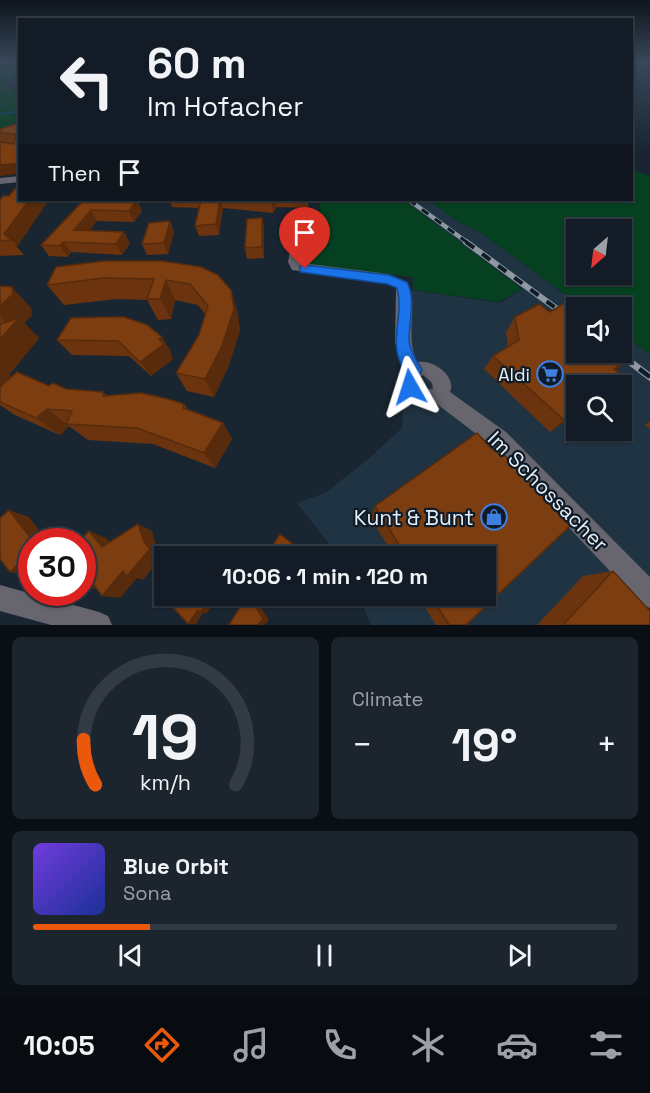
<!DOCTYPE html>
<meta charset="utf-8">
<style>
body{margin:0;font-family:"Space Grotesk",sans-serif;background:#1c252e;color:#f1f3f6;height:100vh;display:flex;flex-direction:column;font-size:22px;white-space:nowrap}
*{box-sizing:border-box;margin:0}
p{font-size:20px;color:#9da1a7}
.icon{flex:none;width:33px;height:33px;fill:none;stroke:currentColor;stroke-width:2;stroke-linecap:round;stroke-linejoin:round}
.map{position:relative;height:625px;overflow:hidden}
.sheet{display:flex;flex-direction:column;gap:12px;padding:12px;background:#0a0f15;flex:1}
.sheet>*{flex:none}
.banner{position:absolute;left:18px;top:18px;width:615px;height:183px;border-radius:0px;box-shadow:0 2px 4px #0004,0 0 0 2px #323a43;background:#131c26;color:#f1f3f6;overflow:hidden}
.needle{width:39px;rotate:208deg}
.fabs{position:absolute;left:566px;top:219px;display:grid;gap:12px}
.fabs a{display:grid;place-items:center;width:66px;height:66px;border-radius:0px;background:#131c26;box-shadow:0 2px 4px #0004,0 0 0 2px #323a43;font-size:30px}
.speed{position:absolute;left:18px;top:528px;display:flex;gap:12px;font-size:30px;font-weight:700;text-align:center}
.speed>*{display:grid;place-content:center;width:78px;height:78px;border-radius:50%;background:#131c26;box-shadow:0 2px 4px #0004,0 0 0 2px #323a43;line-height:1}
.speed .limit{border:9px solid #d22;background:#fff;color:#111}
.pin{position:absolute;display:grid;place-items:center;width:51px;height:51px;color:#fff;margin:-62px -26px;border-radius:50% 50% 50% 0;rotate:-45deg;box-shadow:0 0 6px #0007}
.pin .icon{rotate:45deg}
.me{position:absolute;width:66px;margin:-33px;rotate:354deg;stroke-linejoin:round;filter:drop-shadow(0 0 4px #0008)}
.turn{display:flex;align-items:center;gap:21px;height:126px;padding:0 30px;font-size:27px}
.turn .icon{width:78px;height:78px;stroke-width:2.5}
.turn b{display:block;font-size:42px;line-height:51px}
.then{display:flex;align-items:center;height:57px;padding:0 30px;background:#0003;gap:12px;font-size:22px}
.big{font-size:45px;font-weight:700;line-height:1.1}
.sheet .widget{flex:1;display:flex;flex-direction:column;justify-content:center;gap:9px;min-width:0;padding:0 21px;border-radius:9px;background:#1c252e}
.sheet .dial{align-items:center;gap:0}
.dial svg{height:156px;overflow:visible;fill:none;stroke:#323a43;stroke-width:7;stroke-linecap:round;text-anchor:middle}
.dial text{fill:#f1f3f6;stroke:none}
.song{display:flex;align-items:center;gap:18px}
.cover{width:72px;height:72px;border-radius:9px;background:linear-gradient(135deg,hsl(260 70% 55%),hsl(230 70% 35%))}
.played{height:6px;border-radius:3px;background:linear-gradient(90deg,#ea580c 20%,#323a43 20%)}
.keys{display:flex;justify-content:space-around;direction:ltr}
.heat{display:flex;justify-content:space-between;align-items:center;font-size:33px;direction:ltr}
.sheet .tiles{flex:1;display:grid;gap:12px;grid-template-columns:1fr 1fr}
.widget:last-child{grid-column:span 2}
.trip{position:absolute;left:154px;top:546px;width:342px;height:60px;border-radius:0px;background:#131c26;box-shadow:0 2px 4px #0004,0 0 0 2px #323a43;font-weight:700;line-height:60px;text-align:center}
.tabs{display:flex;height:96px;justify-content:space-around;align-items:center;background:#080b0f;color:#9da1a7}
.tabs .icon{width:42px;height:42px}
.tabs .selected{color:#ea580c}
.tabs b{font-size:27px;color:#f1f3f6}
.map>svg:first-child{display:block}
.built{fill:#203343;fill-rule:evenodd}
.green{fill:#054020;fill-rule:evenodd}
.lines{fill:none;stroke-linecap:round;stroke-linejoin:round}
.stream{stroke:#0d3e63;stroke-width:2}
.minor{fill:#67656d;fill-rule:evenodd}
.rail-far2-casing{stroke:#8d98a2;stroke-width:4.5}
.rail-far1-casing{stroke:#8d98a2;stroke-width:6}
.rail-casing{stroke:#8d98a2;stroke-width:7}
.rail-far2{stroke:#0f1c28;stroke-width:3;stroke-dasharray:8;stroke-linecap:butt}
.rail-far1{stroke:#0f1c28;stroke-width:4;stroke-dasharray:10;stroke-linecap:butt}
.rail{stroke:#0f1c28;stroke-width:4.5;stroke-dasharray:14;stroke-linecap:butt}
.wall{fill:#6b340f}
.shaded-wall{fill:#572b0c}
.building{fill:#7c3d11;stroke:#572b0c;stroke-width:1.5}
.route{fill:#1a73e8;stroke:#114b97;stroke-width:1.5}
.labels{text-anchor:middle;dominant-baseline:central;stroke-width:4.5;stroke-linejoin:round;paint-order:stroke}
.poi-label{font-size:18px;fill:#e5eef6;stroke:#0f1c28;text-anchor:end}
.near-street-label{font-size:21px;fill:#e5eef6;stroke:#0f1c28}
.near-poi-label{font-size:21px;fill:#e5eef6;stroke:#0f1c28;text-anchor:end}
</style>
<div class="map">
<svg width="650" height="625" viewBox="0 0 650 625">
<rect width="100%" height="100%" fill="#192632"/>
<path class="built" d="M403,200H428L459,222L480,232L582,307L576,308V352H621V334L650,354V625H371L359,596H486V556H339L297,503L325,493L366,461L402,428L410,290L500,303L523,289ZM576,386H621V430H576Z"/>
<path class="green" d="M0,63H19V76L0,80L13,91L19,90V129L0,138V94L10,91L0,93Z
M632,170L650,176V354L621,334V308L582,307L480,232L459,222L428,200H632ZM576,230H621V274H576Z
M321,200H404L522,289L499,302L413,290V277L307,266L306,263L299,262L303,233H317Z"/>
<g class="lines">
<path class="stream" d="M0,114L20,111"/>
<path class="minor" d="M20,176V182L0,184V178Z
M302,217L308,220L302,263L389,274L407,282C420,306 403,337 418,362C433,359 457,376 450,392L506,432L650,577V608L641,604L492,446L437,404C415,409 393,391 404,369L395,343L396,288L386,283L292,270L288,262L296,220ZM423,375L432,383L433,389H424L419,384V377Z
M0,585L99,612L108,616L112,625H51L0,611Z"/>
<g class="rail-far2-casing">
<path id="rail-far2" d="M409,200L468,243"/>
</g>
<g class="rail-far1-casing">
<path id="rail-far1" d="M466,242L576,323"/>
</g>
<g class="rail-casing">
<path id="rail" d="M617,352L650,377"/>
</g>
<use href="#rail-far2" class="rail-far2"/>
<use href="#rail-far1" class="rail-far1"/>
<use href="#rail" class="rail"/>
</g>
<path class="wall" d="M20,123V173L0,176V129Z
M9,196L17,247L24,255L0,256V200Z
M84,200L139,204L142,211L134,222L97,221L89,231L130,243L122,255L71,252L68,257L49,256L41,245Z
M169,200H308V208L276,207L273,213L223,208L219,235L199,236L195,226L199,208L172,207Z
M262,218L264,229V258L247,259L245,248Z
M170,221L174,232L168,254L147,255L142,244Z
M162,261L237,310L240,330L229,365L214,397L187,391L176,373L199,335L205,314L198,305L175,300L171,319L158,320L147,300L117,299L64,305L47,285Z
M0,286L31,308L32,315L24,323L39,338L9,375L11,377L66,389L103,392L107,396L184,404L188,409L223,423L232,439L215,468L153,444L88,440L69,426L60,435L15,415L0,405Z
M515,317L615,370L625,378L615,386H576V413L550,432L484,369L493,356L508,347L506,332Z
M147,325L171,352L170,353L173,359L151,376L129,356L72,355L57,340Z
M650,421V429L645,425Z
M477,433L493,450L497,447L570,526L466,625H436L418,596H486V556H394L370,517L375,506Z
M613,571L650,625H537L583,576Z"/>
<path class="shaded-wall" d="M20,163V173L0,176V165Z
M29,200H49L17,247L12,240L4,234Z
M130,200H142L139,204L142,211L134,222L129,211Z
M220,200H221L223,208L219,235L216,224Z
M273,200H275L276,207L273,213L272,202Z
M91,210L97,221L81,241L74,230Z
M262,218L264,229V258L262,247Z
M170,221L174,232L168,254L164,243Z
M124,232L130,243L122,255L116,244Z
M63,242L71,252L68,257L60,246Z
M166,280L175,300L171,319L160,299Z
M12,287L31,308L32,315L24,323L39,338L9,375L12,378L0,396V339L11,327L0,316V306Z
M231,290L237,310L240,330L229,365L214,397L205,379Z
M162,337L171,352L170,353L173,359L151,376L140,362Z
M633,355L618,369L599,382L614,369Z
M47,409L69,426L60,435L36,418Z
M576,411V413L550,432L564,420Z
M223,423L232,439L215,468L204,453Z
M9,510L29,517L42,534L54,537L57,542H42L30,537Z
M138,524L152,531L157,549L163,555L143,580L137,578L120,598L102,596L107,590L91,588L94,585L123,571L144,542Z
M89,531L106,538L119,552L102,547Z
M294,545V547L289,556H287Z
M32,551L31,576L10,572Z
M211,596H218L207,613H203L196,624H188L198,610Z
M249,596H254L269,620L264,625H258Z"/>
<path class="building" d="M19,123L20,163L0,165V142L14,144L16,134L0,133V129Z
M20,183V200H29L4,234L12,240L0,241V200L3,196H9Z
M84,200H137L129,211L91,210L74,230L124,232L116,244L63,242L60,246L41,245Z
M201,200H220L216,224L195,226Z
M244,200H273L272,202Z
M262,218V247L245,248L247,219Z
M170,221L164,243L142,244L149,223Z
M104,261H162L201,267L218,275L231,290L234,309L222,346L205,379L176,373L199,335L208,306L190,284L166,280L160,299H147L154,279L104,278L47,285L56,267Z
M0,286L12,287L13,294L0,306Z
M539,304L550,312L563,304L576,314V352H621V346L633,355L614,369L625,378L613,386H576V411L564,420L493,356L519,340L515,317Z
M108,317H124L147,325L162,337L159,339L164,344L140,362L118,341L57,340L71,318Z
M19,318L0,339V324Z
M17,372L49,386L53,383L66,389L103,392V396L141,393L168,399L184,404L183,408L223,423L204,453L137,428L66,424L72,411L47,409L36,418L0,402V387Z
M477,433L493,450L497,447L570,526L466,625H449L431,596H486V556H406L375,506Z
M9,510L30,537L35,532L43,541L42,542H32V551L10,572L0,559V518Z
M138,524L144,542L150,549L127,576L123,571L102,596L94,585L91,588L82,578V542H78L89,531L102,547Z
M280,534L294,545L287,556H281L271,548Z
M613,571L650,611V625H563Z
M165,579V596H211L200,613L198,610L188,624L157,589Z
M247,596H249L263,619L258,625H229Z"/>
<linearGradient id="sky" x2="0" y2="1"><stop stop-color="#0e151c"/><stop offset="0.41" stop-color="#38475a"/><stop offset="1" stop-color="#38475a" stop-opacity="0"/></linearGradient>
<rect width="650" height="150" fill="url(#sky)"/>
<path class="route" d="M305,265L389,275L407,282C416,299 409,321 409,340C410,352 417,360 422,370L416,381V392L410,394L404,392L400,380L405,371C386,345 405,316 397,288L387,284L300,272V266Z"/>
<defs>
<g id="supermarket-ring" transform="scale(1.35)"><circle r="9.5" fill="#0f1c28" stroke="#3f7fe0" stroke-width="1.5"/><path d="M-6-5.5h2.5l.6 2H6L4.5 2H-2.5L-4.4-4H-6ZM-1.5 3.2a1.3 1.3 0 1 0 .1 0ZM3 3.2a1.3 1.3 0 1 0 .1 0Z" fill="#3f7fe0"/></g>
<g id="shop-ring" transform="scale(1.35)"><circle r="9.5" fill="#0f1c28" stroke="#3f7fe0" stroke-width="1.5"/><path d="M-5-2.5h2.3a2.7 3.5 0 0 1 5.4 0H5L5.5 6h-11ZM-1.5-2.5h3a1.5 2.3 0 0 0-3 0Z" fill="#3f7fe0"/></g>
</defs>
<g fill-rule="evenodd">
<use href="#supermarket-ring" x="550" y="374"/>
<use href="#shop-ring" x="494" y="517"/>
</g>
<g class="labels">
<g class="poi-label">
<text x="530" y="374">Aldi</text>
</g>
<g class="near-street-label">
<text transform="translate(548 491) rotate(45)">Im Schossacher</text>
</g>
<g class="near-poi-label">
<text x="474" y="517">Kunt &amp; Bunt</text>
</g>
</g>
</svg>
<div class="fabs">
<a><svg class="needle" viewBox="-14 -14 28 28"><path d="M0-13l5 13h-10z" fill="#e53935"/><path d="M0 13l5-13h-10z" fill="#9da1a7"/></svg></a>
<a><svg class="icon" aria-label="sound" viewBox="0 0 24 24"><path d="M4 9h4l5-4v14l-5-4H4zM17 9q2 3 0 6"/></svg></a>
<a><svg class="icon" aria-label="search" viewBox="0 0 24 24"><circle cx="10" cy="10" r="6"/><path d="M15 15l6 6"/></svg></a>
</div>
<div class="speed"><div class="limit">30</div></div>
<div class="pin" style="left:305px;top:269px;background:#d93025"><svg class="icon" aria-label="arrive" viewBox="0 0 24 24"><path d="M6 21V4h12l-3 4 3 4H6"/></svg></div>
<svg class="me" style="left:410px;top:387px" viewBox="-20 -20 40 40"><path d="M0-17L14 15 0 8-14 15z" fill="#1a73e8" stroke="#fff" stroke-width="4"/></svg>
<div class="trip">10:06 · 1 min · 120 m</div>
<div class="banner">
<div class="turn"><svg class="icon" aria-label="left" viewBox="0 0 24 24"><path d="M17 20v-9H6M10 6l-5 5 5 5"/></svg><div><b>60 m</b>Im Hofacher</div></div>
<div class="then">Then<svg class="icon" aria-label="arrive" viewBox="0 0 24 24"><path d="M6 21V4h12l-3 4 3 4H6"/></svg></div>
</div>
</div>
<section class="sheet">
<div class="tiles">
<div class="widget dial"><svg viewBox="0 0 100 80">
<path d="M14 69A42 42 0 1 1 86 69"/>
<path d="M14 69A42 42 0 0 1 8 46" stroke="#ea580c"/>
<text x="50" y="56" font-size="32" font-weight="700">19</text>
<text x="50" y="72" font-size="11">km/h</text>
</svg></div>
<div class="widget"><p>Climate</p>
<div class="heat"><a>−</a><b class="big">19°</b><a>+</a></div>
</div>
<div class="widget">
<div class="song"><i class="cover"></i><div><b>Blue Orbit</b><p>Sona</p></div></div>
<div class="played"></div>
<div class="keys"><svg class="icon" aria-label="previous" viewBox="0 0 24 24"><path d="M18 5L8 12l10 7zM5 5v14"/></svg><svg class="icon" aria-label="pause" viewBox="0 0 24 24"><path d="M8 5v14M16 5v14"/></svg><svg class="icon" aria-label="next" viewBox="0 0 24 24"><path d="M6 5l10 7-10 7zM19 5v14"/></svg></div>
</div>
</div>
</section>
<nav class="tabs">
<b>10:05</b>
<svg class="icon selected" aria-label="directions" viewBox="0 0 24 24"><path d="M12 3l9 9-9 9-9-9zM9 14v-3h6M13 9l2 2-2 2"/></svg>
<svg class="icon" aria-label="music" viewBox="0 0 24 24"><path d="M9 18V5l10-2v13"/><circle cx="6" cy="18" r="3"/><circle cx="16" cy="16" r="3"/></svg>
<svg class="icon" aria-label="phone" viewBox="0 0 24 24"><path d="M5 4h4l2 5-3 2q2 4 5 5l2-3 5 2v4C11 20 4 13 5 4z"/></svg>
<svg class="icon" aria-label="climate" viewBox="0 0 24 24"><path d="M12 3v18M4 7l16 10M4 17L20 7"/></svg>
<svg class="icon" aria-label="car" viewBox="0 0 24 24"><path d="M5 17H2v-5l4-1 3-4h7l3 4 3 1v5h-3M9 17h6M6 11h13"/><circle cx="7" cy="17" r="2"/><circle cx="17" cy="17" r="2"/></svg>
<svg class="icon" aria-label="filters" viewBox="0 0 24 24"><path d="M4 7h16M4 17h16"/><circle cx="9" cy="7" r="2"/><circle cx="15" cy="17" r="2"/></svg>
</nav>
